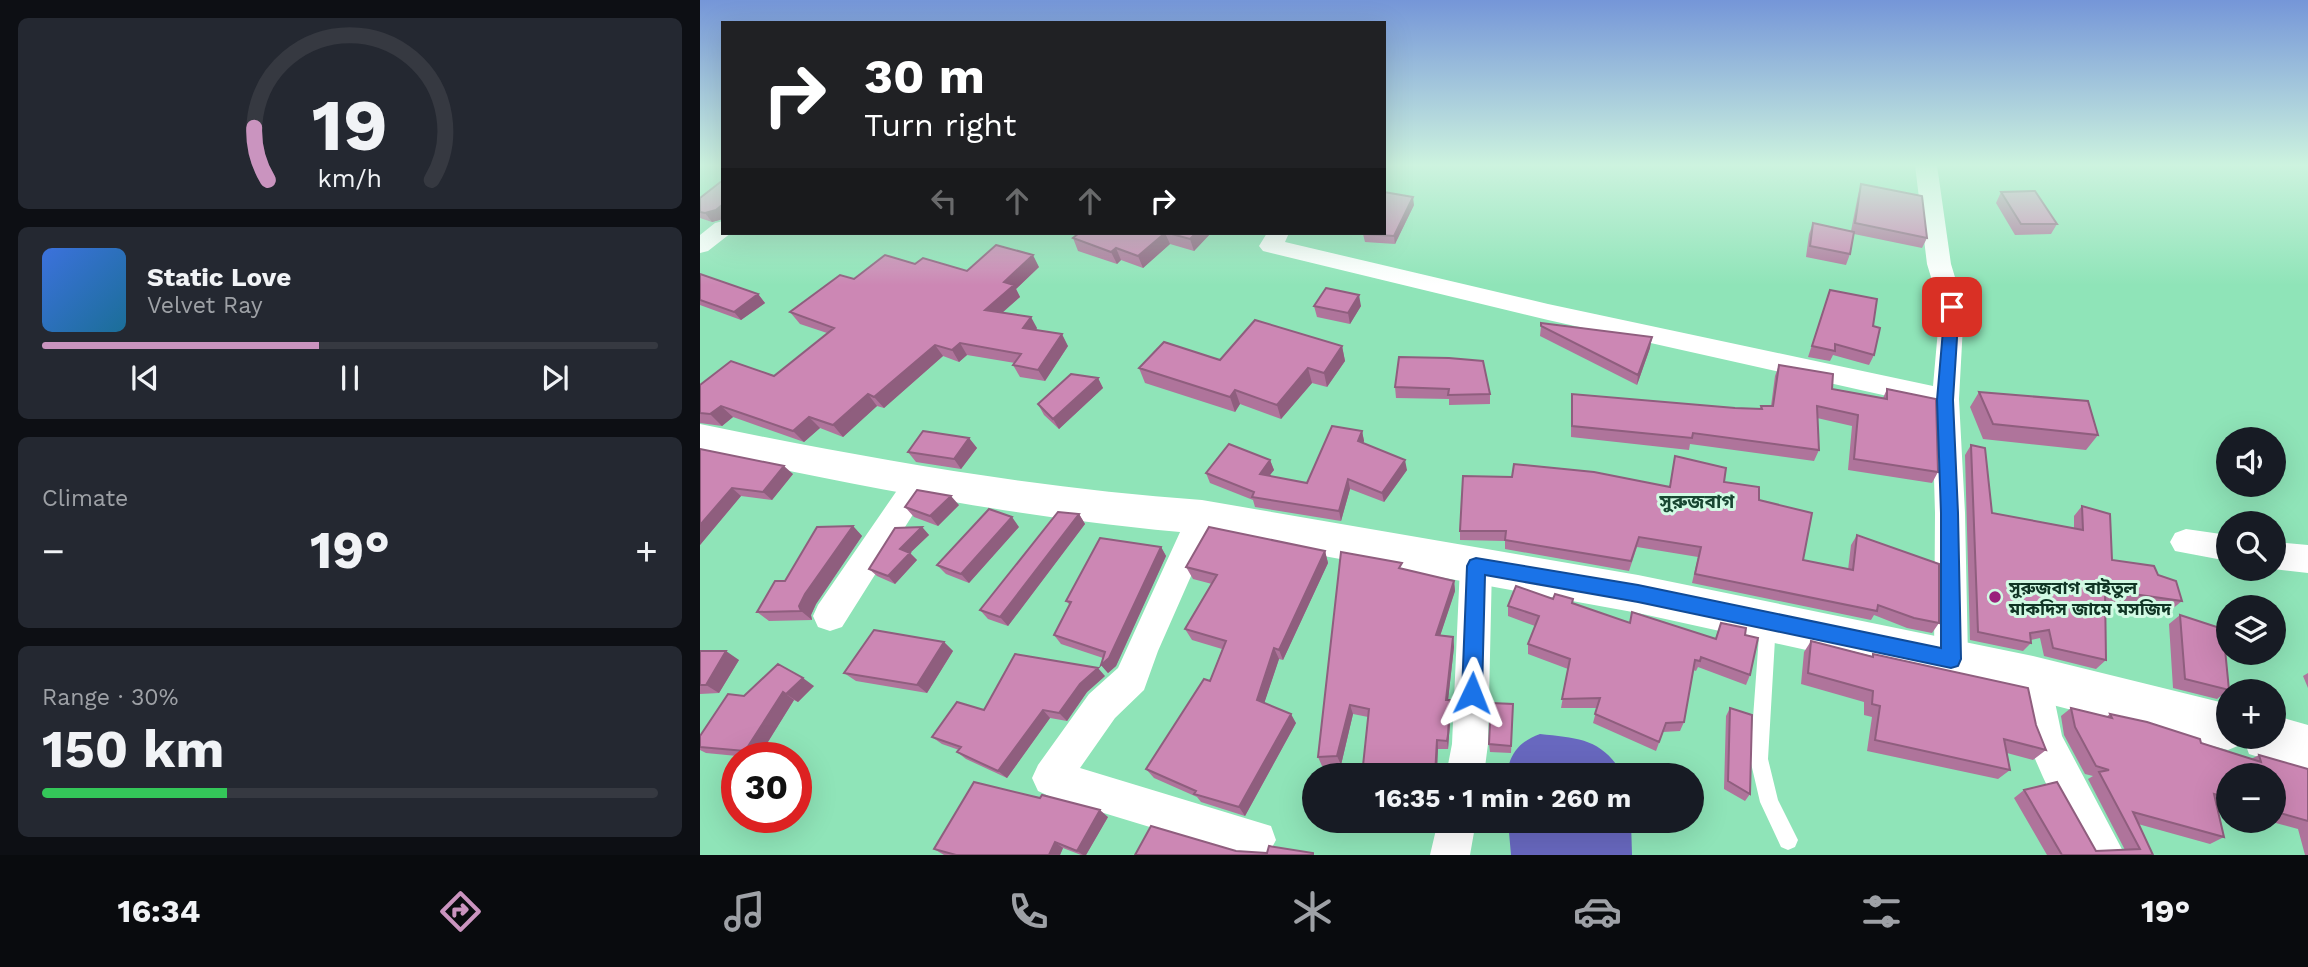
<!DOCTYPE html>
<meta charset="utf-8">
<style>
body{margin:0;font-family:"Work Sans","Noto Sans Bengali",sans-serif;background:#242831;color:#f1f3f6;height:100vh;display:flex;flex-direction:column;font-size:26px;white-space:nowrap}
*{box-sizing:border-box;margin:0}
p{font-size:23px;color:#9ea1a6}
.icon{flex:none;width:38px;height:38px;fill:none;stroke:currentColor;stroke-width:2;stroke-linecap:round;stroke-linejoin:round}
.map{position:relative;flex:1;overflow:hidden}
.drawer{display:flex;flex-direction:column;gap:18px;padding:18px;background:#0d0f14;width:700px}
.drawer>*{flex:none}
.hud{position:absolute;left:21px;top:21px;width:665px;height:214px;border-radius:0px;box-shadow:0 7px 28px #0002;background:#202124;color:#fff;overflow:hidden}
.controls{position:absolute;left:1516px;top:427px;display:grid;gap:14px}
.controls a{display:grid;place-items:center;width:70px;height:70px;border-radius:50%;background:#171b24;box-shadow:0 7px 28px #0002;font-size:35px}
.speed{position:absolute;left:21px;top:742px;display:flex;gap:14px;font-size:35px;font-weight:700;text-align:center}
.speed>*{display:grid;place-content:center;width:91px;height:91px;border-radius:50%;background:#171b24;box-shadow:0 7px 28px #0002;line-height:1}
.speed .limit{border:10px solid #d22;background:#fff;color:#111}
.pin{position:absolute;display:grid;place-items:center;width:60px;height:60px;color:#fff;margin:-30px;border-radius:14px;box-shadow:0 4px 10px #0006}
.me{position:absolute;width:77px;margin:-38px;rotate:2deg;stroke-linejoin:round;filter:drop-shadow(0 0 5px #0008)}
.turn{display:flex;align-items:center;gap:24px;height:147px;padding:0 28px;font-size:32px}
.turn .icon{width:91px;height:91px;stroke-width:2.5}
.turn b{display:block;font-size:49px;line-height:60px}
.lanes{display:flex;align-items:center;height:66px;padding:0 28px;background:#0003;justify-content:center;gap:35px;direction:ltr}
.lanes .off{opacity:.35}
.big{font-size:52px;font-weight:700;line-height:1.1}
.drawer .widget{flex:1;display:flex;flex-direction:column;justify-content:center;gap:10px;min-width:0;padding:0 24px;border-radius:10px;background:#242831}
.drawer .dial{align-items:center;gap:0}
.dial svg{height:182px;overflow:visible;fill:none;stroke:#363941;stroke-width:7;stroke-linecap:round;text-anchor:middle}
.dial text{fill:#f1f3f6;stroke:none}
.song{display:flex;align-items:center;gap:21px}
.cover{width:84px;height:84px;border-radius:10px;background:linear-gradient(135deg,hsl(220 70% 55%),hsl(200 70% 35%))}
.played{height:7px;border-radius:4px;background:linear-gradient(90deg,#ca94bf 45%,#363941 45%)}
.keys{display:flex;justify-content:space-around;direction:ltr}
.heat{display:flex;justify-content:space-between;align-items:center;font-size:38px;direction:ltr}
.charge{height:10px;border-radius:5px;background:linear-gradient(90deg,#34c759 30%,#363941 0)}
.trip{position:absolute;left:602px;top:763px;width:402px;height:70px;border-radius:35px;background:#171b24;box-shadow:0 7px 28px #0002;font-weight:700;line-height:70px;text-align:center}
.tab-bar{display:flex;height:112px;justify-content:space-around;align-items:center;background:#090b0e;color:#9ea1a6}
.tab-bar .icon{width:49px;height:49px}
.tab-bar .current{color:#ca94bf}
.tab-bar b{font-size:32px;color:#f1f3f6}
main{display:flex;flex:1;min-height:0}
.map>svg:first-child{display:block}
.water{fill:#6868bf}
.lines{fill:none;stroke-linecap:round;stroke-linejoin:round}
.service{fill:#fff;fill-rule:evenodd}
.minor{fill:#fff;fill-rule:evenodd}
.tertiary{fill:#fff;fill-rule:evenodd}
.wall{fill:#af749b}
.shaded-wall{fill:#8f5e7e}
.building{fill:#cc87b4;stroke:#8f5e7e;stroke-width:2}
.route{fill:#1a73e8;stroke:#114b97;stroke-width:2}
.poi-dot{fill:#9a217b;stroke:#d2fae4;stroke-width:2.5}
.labels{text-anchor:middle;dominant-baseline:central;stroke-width:6;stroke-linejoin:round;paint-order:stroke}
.poi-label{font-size:18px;font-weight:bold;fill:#103424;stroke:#d2fae4;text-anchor:start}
.neighbourhood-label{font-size:19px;font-weight:bold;fill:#184631;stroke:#d2fae4}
</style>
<main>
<section class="drawer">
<div class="widget dial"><svg viewBox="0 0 100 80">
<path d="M14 69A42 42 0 1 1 86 69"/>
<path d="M14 69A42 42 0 0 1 8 46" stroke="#ca94bf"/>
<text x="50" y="56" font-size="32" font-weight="700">19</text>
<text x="50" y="72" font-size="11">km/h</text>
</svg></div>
<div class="widget">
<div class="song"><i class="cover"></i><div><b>Static Love</b><p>Velvet Ray</p></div></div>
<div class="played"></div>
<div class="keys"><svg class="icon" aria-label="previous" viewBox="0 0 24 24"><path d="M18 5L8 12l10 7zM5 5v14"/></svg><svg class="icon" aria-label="pause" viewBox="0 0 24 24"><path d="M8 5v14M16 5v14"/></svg><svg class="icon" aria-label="next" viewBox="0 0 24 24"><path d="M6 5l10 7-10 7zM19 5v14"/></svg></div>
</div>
<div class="widget"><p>Climate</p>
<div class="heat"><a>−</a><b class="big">19°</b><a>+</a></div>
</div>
<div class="widget"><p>Range · 30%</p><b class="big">150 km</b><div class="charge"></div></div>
</section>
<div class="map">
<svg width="1608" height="855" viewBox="0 0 1608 855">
<rect width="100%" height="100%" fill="#8fe4b8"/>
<path class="water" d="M840,734C879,738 903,739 923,775H807C809,754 820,741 840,734Z
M808,821H931L932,855H811Z"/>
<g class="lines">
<path class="service" d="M1068,614L1074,617L1076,622L1068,759L1078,800L1098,840L1095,847L1088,850L1081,847L1060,802L1050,759L1060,622L1062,617Z"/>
<path class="minor" d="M1215,165H1237L1251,264L1264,307L1259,399L1265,513L1268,659L1263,670L1251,675L1239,670L1234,659L1235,513L1232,406L848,320L571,253L563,251L559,246L567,233H589L585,242L848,304L1233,386L1240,307L1227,264Z
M23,221V233H31L8,251L0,253V235L15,223Z
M219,469L229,473L234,481L142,627L130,631L118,627L113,616L118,605L209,473Z
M502,504L513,508L517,517L458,651L444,690L415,718L380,768L571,826L576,840L568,855H542L351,797L338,791L332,778L338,765L389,694L418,668L491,508Z
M1486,529L1528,535V561L1475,551L1470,542L1475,533Z
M1573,542L1608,545V573L1573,569Z
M776,552L787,556L792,566L788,744L784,775H746L752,744L760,566L765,556Z
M1333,662L1345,666L1350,678L1362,736L1425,855H1384C1361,814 1301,711 1321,666Z
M738,821H776L770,855H730Z"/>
<path class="tertiary" d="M0,424C165,458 333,488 502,500L938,575L1333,656L1528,704V737H1573V715L1608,725V773L1549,754L1545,743L1528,750L1333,700L938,613L502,534C333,520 165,488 0,452Z"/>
</g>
<path class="wall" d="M23,180V219L12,222L0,218V198Z
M1161,184L1227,238L1222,248L1154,234L1150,254L1146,265L1106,257L1109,234L1113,223L1151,231L1158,195Z
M1301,192L1357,224L1351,234L1315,235L1296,203Z
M714,205L695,244L665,242L663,234Z
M379,233H511L494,251L470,244L443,268L421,260L417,264L378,251L373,238Z
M215,264L267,271L339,267L316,289L320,297L302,312L337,328L336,330L368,346L345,381L320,377L313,365L315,363L267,355L259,362L243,356L184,408L177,406L143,437L120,428L104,442L33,417L22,426L0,423V385L74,376L127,333L100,324L90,312L154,279Z
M0,274L58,294L65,303L41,320L0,305Z
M1130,290L1173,326L1174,355L1169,365L1133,355L1130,361L1108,357Z
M614,306H661L650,324L617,317Z
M841,326L950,348L937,385L840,336Z
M642,346L645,361L627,387L612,383L581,419L540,404L535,412L445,383L439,368Z
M699,357L790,394V404L749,405V399L696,398L695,387Z
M1079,365L1132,389L1183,398L1187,389L1238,472L1232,483L1148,470L1152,426L1117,418L1119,450L1114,461L990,444L989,450L871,437V406L872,394L1035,408L1060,409L1061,406H1071L1075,376Z
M398,378L403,388L359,429L344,415L338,404Z
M1279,392L1398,435L1386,450L1283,439L1270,407Z
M662,431L664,441L663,443L707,470L684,502L650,489L641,521L555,507L553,500L510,483L506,473L570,460L574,470L569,476L607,483Z
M269,438L277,448L261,469L216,462L208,452Z
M1271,445L1292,513L1374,528V516L1382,506L1412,560L1458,575L1482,601L1471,610L1405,601L1406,660L1396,669L1344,656L1340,638L1331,640V643L1323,651L1270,640L1265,455Z
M0,449L93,474L72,500L41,496L0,545Z
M975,456L1059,500L1103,560L1148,570L1151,545L1157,535L1239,623L1232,633L1207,628L1174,615L1171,620L992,583L998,557L937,547L929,571L805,549V541L760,540V531L970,486Z
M259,505L238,526L214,517L205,507Z
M379,514L385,524L308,626L288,619L280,610Z
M153,526L162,536L116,604L111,615L112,620L69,621L57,612L85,581Z
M222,527L229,535L210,553L217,560L195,584L177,576L169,569Z
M319,527L269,583L246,574L237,565Z
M461,547L466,556L416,666L408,673L401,665L403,658L361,644L354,635L370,605L366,601Z
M625,551L628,563L583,660L579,659L564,703L596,723L545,816L501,802L497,797L454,778L446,769L510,681L522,649L492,640L485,629L512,584L493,579L486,567Z
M703,569L754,581L755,591L740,636L753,637L754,647L748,700H750L751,709L748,749H738L668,717L653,714L641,765L622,766L618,757Z
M853,599H873L872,604L930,623L1015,639L1021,623L1045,635L1050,675L1046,685L998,667L996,671L993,670L984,722L980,731L963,732L956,751L893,723L897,708H861L868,669L828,654V644L835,626L808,616V606Z
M1480,615L1529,690L1517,699L1473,688L1469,624Z
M1111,641L1172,656L1173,654L1336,725L1346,750L1333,760L1307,753L1310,770L1298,779L1167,751L1172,717L1164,715V702L1101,684L1104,652Z
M244,642L253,651L227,693L156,681L144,673Z
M0,651L39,660L19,693L0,694Z
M1608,673V688L1603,676Z
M405,676L387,692L367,721L350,718L307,778L266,759L257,752L259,750L242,744L232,737L284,710Z
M114,686L98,702L94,700L58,758L6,753L0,750V736L44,696Z
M813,704L811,753L790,752L789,744Z
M1030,708L1050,794L1045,801L1024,789L1026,716Z
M1371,708L1406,717L1410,714L1551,759L1559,755L1608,769V855H1605L1598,829L1568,821H1573V775H1528V809L1517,806L1524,837L1510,844L1438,824L1453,855H1347L1314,798L1324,790L1396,851L1425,850L1388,779L1393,776L1385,774L1364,735L1361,716Z
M408,817L386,855H381L363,848L360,855H244L234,849Z
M657,821H734V827H660Z"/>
<path class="shaded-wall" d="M713,197L714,205L695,244L694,236Z
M23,204V219L12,222L5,213Z
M465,233L470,244L443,268L438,256Z
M496,233H511L494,251L490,239Z
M416,248L421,260L417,264L411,252Z
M333,255L339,267L316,289L320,297L292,322L285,310L304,282Z
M58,294L65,303L41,320L34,312Z
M659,295L661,306L650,324L648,313Z
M331,317L337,328L329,340L323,328Z
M362,334L368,346L345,381L338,370Z
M952,337L950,348L937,385L938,375Z
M260,343L267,355L259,362L252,350Z
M235,345L243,356L184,408L174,397Z
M642,346L645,361L627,387L624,373Z
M608,368L612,383L581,419L577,405Z
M398,378L403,388L359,429L353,419Z
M535,390L540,404L535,412L530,397Z
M168,394L177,406L143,437L133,425Z
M21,406L33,417L22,426L10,414Z
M109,417L120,428L104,442L93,431Z
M662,431L664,441L660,451L658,441Z
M269,438L277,448L261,469L254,459Z
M570,460L574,470L563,484L560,474Z
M705,460L707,470L684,502L682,493Z
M84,466L93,474L72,500L63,492Z
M648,479L650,489L641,521L639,511Z
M32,488L41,496L0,545V525Z
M251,496L259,505L238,526L230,516Z
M379,514L385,524L308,626L300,617Z
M312,517L319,527L269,583L261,574Z
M153,526L162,536L116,604L111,615L112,620L101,611L99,606L105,594Z
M222,527L229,535L210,553L217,560L195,584L188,576L200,549Z
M461,547L466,556L416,666L408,673L401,665Z
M625,551L628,563L583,660L579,650Z
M754,581L755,591L737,645L736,635Z
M753,637L754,647L747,709L746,700Z
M244,642L253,651L227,693L217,685Z
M574,648L579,659L562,710L557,700Z
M26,651L39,660L19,693L6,685Z
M398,668L405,676L387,692L367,721L359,713L380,684Z
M103,678L114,686L98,702L86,694Z
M83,692L94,700L58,758L45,751Z
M750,700L751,709L748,749L747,741Z
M650,705L653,714L641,765L637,756Z
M343,710L350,718L307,778L298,771Z
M591,714L596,723L545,816L539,807Z
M737,740L738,749L737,775H735Z
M400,810L408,817L386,855H383L377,851Z
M355,842L363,848L360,855H349Z"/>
<path class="building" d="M23,180V204L16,210L5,213L0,212V198Z
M1161,184L1222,196L1227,238L1155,223Z
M1335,191L1357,224H1321L1301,192Z
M684,192L713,197L694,236L663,234L664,233H684Z
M1113,223L1154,232L1150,254L1110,246Z
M379,233H465L438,256L416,248L411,252L373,238Z
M468,233H496L490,239Z
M296,245L333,255L304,282L314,285L285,310L331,317L323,328L362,334L338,370L313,365L321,354L260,343L252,350L235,345L174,397L168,394L133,425L109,417L93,431L21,406L10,414L0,413V385L31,361L74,376L134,328L90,312L140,275L154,279L185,255L215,264L223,258L267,271Z
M0,274L58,294L34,312L0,300Z
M626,288L659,295L648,313L614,306Z
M1130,290L1177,299L1173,326L1180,328L1174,355L1135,344V351L1112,346Z
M555,320L642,346L624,373L608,368L577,405L535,390L530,397L439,368L464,342L520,360Z
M841,323L952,337L938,375L841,326Z
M699,357L749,358L783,361L790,394L748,395L749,389L695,387Z
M1079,365L1133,374L1132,389L1187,399V389L1236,399L1238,472L1154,459L1158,415L1117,406L1119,450L993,433L992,438L872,426V394L1035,408L1062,409L1061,406H1073Z
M371,374L398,378L353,419L338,404Z
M1279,392L1388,401L1398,435L1293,424Z
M632,426L662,431L658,441L705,460L682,493L648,479L639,511L552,497L554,492L506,473L529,444L570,460L560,474L607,483Z
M223,431L269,438L254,459L208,452Z
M1271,445L1285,448L1292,513L1383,530L1382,506L1410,514L1412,560L1454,566L1458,575L1476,581L1482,601L1405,590L1406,660L1353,648L1349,630L1330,633L1331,643L1278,632Z
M0,449L84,466L63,492L32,488L0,525Z
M975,456L1026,468L1024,482L1059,487V500L1112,513L1103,560L1153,570L1157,535L1239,564V623L1214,618L1178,605L1177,611L995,574L1001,547L939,537L931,561L805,540L806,531H760L763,476L812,477L814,464L894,472L970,487Z
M217,490L251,496L230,516L205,507Z
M289,509L312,517L261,574L237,565Z
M358,512L379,514L300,617L280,610Z
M153,526L105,594L99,606L101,611L57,612L75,581H85L117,527Z
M222,527L200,549L210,553L188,576L169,569L195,528Z
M509,527L625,551L579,650L574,648L557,700L591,714L539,807L494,794L496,791L446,769L504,679L510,681L526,641L485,629L517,575L486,567Z
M400,538L461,547L409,658L401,665L405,652L354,635L371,602L366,601Z
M641,552L702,563L699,568L754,581L736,635L753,637L746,700H750L748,735L747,741L737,740L735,775H662L669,709L650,705L637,756L618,757Z
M816,586L853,599L855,594L873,599L872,603L930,623L932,612L1016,639L1021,623L1046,628L1045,635L1058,638L1050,675L1001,657L1000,661L995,660L984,722L966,723L959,742L895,714L900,698L862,699L870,659L828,644L839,616L808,606Z
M1480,615L1523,629L1529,690L1485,679Z
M174,630L244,642L217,685L144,673Z
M1111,641L1173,657V654L1328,688L1336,725L1346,750L1304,739L1310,770L1175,740L1180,706L1172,704L1173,691L1108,673Z
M0,651H26L6,685H0Z
M315,654L398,668L380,684L359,713L343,710L298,771L257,752L261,747L232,737L257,702L284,710Z
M78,664L103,678L86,694L83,692L45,751L0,747V736L28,694L44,696Z
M791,703L813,704L811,746L789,744Z
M1030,708L1052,715L1050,794L1028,781Z
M1371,708L1412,718L1410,714L1447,722L1500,739L1501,743L1561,762L1559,755L1608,769V821L1573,811V775H1528V798L1514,794L1524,837L1433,812L1453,855H1362L1324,790L1357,782L1396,851L1440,849L1399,772L1409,770L1396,766L1375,727Z
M274,782L340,798L342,795L400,810L377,851L355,842L349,855H256L234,849Z
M451,826L536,851L567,853L569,846L613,853V855H435Z"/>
<linearGradient id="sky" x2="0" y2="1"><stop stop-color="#7596d8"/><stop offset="0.58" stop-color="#cdf3df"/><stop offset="1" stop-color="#cdf3df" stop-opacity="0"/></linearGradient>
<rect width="1608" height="285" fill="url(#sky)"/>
<path class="route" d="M1252,303L1259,307L1253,400L1258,513L1261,659L1258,666L1251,668L938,602L785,575L782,693L779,700L772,702L765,700L762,693L767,566L770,560L776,558L938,585L1241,648V513L1237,400L1245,307Z"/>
<circle class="poi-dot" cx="1295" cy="597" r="7"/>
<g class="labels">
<g class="poi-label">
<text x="1309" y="587">সুরুজবাগ বাইতুল<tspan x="1309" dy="21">মাকদিস জামে মসজিদ</tspan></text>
</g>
<g class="neighbourhood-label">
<text x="997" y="501">সুরুজবাগ</text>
</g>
</g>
</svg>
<div class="controls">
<a><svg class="icon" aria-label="sound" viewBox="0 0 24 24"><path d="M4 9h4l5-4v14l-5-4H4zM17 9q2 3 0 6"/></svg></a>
<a><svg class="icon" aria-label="search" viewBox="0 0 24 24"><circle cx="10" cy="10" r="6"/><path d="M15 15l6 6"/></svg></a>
<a><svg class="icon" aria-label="layers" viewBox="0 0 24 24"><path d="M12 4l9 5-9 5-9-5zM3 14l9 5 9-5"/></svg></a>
<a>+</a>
<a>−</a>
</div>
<div class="speed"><div class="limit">30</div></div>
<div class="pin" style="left:1252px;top:307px;background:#d93025"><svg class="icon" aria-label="arrive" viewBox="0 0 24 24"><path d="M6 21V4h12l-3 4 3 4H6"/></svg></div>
<svg class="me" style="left:772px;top:693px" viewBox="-20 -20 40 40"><path d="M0-17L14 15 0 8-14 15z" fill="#1a73e8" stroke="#fff" stroke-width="4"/></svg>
<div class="trip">16:35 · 1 min · 260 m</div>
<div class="hud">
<div class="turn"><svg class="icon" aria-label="right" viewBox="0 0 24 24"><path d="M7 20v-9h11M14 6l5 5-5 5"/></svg><div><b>30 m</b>Turn right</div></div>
<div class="lanes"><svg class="icon off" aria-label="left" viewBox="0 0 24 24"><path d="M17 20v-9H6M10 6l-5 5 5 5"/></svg><svg class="icon off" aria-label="ahead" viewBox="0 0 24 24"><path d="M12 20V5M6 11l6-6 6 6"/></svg><svg class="icon off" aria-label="ahead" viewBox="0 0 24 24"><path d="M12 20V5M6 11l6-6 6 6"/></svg><svg class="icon" aria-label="right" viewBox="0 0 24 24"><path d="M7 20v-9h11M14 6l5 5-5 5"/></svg></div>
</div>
</div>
</main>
<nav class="tab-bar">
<b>16:34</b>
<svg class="icon current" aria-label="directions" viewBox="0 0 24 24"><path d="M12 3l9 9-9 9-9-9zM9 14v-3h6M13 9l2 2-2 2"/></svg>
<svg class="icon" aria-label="music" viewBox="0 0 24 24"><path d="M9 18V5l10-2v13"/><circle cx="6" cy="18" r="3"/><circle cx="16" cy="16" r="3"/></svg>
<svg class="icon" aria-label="phone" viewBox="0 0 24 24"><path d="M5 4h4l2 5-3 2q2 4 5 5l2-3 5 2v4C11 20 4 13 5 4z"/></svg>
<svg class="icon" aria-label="climate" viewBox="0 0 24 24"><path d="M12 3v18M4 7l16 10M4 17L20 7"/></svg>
<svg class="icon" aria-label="car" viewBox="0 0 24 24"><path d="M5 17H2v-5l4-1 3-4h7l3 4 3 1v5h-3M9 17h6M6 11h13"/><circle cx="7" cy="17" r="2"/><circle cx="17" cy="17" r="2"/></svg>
<svg class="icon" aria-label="filters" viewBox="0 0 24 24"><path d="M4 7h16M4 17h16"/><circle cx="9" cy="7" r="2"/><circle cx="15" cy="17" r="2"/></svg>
<b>19°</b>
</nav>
